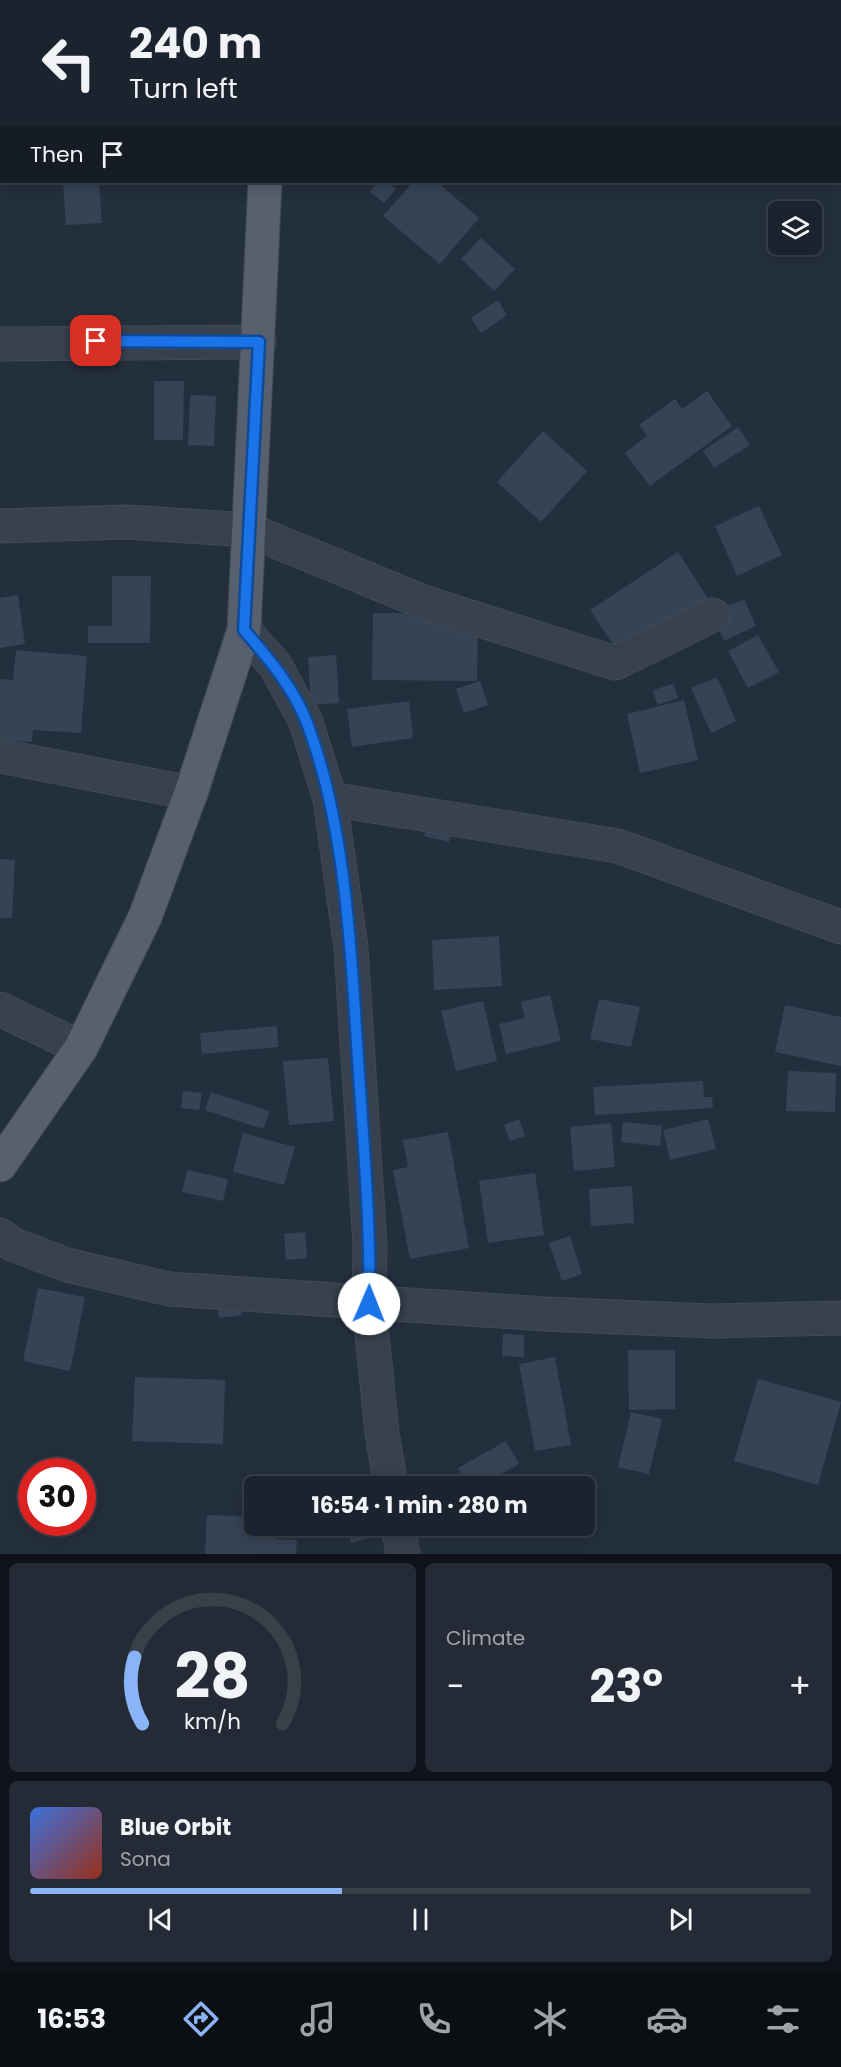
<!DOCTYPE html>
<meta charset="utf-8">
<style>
body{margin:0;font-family:Poppins,sans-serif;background:#242b36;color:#f1f3f6;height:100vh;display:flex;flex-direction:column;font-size:22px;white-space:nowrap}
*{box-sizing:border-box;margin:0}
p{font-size:20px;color:#a0a4aa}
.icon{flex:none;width:33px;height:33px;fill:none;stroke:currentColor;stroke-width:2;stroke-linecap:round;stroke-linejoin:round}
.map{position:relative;height:1554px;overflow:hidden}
.side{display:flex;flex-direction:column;gap:9px;padding:9px;background:#0f1319;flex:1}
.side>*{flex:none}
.banner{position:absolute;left:0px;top:0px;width:842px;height:183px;box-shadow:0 3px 15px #0003,0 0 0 2px #39404a;background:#1b232e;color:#f1f3f6;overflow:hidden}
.buttons{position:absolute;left:768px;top:201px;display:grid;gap:12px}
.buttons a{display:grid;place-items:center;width:54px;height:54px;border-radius:9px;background:#1b232e;box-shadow:0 3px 15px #0003,0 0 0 2px #39404a;font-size:30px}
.speed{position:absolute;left:18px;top:1458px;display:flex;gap:12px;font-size:30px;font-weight:700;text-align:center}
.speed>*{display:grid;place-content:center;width:78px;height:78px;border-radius:50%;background:#1b232e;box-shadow:0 3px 15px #0003,0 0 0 2px #39404a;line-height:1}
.speed .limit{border:9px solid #d22;background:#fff;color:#111}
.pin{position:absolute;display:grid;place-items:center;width:51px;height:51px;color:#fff;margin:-26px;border-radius:12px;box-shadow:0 3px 9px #0006}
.me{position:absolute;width:66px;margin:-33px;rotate:1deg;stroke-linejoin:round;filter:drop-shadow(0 0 4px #0008)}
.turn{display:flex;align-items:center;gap:21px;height:126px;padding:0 30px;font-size:27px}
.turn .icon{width:78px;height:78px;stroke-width:2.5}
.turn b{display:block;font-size:42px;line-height:51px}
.then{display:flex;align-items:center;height:57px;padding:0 30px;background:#0003;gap:12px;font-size:22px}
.big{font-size:45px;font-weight:700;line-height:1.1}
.side .card{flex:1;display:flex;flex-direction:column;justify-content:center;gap:9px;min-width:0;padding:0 21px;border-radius:9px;background:#242b36}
.side .dial{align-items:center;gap:0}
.dial svg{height:156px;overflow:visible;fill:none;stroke:#39404a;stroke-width:7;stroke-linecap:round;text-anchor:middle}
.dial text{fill:#f1f3f6;stroke:none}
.song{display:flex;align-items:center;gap:18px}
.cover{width:72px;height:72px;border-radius:9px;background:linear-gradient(135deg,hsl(220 70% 55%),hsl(10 70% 35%))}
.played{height:6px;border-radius:3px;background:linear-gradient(90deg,#8ab4f8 40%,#39404a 40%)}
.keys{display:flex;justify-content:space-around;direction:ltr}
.heat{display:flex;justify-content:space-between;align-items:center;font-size:33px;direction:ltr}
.side .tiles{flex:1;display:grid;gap:9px;grid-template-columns:1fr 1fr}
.card:last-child{grid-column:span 2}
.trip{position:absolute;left:244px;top:1476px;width:351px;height:60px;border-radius:9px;background:#1b232e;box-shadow:0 3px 15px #0003,0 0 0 2px #39404a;font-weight:700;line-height:60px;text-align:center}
.tab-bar{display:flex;height:96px;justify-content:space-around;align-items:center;background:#0b0e12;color:#a0a4aa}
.tab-bar .icon{width:42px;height:42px}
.tab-bar .current{color:#8ab4f8}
.tab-bar b{font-size:27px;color:#f1f3f6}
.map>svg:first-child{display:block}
.building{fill:#364354}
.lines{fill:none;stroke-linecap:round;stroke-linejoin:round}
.minor-casing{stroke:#414a57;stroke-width:35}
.major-casing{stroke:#414a57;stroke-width:35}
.minor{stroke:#38414e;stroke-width:33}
.major{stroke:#56606e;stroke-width:33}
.route-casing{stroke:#114b97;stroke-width:15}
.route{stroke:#1a73e8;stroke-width:10}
</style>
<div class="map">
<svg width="841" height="1554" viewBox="0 0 841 1554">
<rect width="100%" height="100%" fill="#242f3e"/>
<path class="building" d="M63,182H99L102,223L66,225Z
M379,182H386L396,189L384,203L370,192Z
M413,182H437L479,218L440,264L383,216Z
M481,238L515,269L494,291L461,259Z
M498,300L507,315L481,333L471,318Z
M154,381H184L183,440H154Z
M707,391L732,426L650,486L625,453L647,436L639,425L675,399L682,409Z
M190,395L216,396L214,446L188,445Z
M738,427L750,445L714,468L703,451Z
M543,431L587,471L541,522L497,482Z
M759,506L782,555L737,576L715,526Z
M678,552L709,600L621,657L590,610Z
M112,576H151L150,643H88V626H112Z
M18,595L25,644L0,648V598Z
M744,599L756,626L724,641L711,613Z
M373,613L478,614L477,681L372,680Z
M758,635L779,672L748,688L728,651Z
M16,650L87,656L81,733L33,730L32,742L0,740V679L13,680Z
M336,655L339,703L311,705L308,657Z
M717,677L736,721L711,733L691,688Z
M480,681L488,705L464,713L456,689Z
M673,684L678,698L657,705L653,690Z
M684,700L698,760L640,773L627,714Z
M409,701L413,738L352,747L347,709Z
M430,812L454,817L449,842L424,836Z
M0,859L15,860L12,918H0Z
M499,936L502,986L434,990L432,940Z
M550,995L561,1041L506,1054L499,1024L525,1018L521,1002Z
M599,999L640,1007L631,1047L590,1039Z
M483,1001L497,1061L456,1071L441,1011Z
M785,1005L841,1017V1066L775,1052Z
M277,1026L278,1047L202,1054L200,1033Z
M328,1058L334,1121L289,1125L283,1061Z
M788,1071L836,1073L835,1112L786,1111Z
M703,1081L704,1097H712L713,1108L595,1115L593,1087Z
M183,1091L202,1093L199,1110L181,1108Z
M211,1092L270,1111L263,1129L205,1110Z
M519,1119L525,1136L510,1141L504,1125Z
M708,1119L716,1149L670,1160L663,1130Z
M623,1122L662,1126L660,1146L621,1142Z
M611,1123L615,1167L574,1171L570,1127Z
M448,1132L469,1248L410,1259L393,1170L408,1167L403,1140Z
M243,1133L295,1147L284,1185L233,1172Z
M187,1170L228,1179L223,1201L182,1192Z
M535,1173L544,1235L488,1243L479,1181Z
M632,1186L634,1223L591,1226L589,1189Z
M305,1232L307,1258L286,1260L284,1234Z
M570,1236L582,1274L562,1281L549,1243Z
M239,1286L242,1315L219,1318L216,1288Z
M38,1288L85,1297L70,1371L23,1361Z
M503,1334L524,1335V1357L502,1356Z
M628,1350H675V1409L629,1410Z
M555,1357L571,1445L535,1451L519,1364Z
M135,1377L225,1380L223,1444L132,1441Z
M758,1379L841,1402L818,1485L734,1461Z
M631,1412L662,1419L649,1474L618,1467Z
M506,1441L519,1464L480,1486H468L458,1468Z
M207,1515L255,1517V1526H276L275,1539L297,1540L296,1554H205Z
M347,1526H369L372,1537L351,1543Z"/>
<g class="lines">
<g class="minor-casing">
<path id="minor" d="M741,0L742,2
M840,114L841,115
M0,344L259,342
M0,526L127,522L249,530L423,602L615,663L713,615
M244,630L275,665L306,722L330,799L351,948L370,1245L369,1304L382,1433L391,1486
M0,756L191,793
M330,799L618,846L841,927
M0,1009L81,1048
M0,1235L12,1244L67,1265L169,1289L545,1314L712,1321L841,1318
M398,1526L403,1554"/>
</g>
<g class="major-casing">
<path id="major" d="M269,2V0
M0,1165L81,1048L145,917L191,793L244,630L265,182"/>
</g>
<use href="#minor" class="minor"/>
<use href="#major" class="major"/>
</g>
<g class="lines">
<g class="route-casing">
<path id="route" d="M96,341L259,342L244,630C268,658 294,688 307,723C346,826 351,951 358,1059C363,1141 371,1222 369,1304"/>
</g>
<use href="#route" class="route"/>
</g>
</svg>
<div class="buttons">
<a><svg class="icon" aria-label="layers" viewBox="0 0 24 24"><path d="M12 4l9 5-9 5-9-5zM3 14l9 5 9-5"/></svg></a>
</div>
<div class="speed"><div class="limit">30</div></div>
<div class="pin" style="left:96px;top:341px;background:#d93025"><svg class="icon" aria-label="arrive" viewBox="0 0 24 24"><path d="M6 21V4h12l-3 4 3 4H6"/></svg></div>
<svg class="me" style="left:369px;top:1304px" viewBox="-20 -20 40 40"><circle r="19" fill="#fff"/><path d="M0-13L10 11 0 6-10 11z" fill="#1a73e8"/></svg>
<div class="trip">16:54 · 1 min · 280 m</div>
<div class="banner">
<div class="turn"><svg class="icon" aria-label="left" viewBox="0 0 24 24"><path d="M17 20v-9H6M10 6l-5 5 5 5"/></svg><div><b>240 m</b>Turn left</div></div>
<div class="then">Then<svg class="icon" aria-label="arrive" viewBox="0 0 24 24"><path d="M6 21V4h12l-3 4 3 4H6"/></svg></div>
</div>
</div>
<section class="side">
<div class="tiles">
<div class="card dial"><svg viewBox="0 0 100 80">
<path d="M14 69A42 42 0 1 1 86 69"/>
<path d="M14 69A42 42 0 0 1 10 35" stroke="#8ab4f8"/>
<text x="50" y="56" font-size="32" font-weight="700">28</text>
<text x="50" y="72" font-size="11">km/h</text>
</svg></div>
<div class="card"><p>Climate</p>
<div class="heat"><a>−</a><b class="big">23°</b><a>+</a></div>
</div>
<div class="card">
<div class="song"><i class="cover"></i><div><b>Blue Orbit</b><p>Sona</p></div></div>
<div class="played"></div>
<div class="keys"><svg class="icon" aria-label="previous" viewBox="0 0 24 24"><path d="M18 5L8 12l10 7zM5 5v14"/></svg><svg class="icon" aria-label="pause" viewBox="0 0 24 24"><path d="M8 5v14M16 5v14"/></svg><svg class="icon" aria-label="next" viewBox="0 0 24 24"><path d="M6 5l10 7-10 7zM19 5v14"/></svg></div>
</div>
</div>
</section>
<nav class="tab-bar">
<b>16:53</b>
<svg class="icon current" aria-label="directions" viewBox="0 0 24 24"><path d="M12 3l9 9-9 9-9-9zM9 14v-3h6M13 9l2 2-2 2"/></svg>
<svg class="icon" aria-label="music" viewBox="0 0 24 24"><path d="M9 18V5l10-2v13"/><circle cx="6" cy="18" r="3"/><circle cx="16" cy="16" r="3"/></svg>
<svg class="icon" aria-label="phone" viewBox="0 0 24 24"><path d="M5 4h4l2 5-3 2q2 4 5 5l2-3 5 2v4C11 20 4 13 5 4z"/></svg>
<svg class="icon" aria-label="climate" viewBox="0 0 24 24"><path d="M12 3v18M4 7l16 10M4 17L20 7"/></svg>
<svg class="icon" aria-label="car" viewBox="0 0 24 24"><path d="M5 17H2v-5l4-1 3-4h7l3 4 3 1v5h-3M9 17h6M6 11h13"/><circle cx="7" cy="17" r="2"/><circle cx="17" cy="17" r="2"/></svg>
<svg class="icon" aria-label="filters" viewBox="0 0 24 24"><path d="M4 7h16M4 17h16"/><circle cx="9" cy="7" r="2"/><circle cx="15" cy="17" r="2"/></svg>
</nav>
